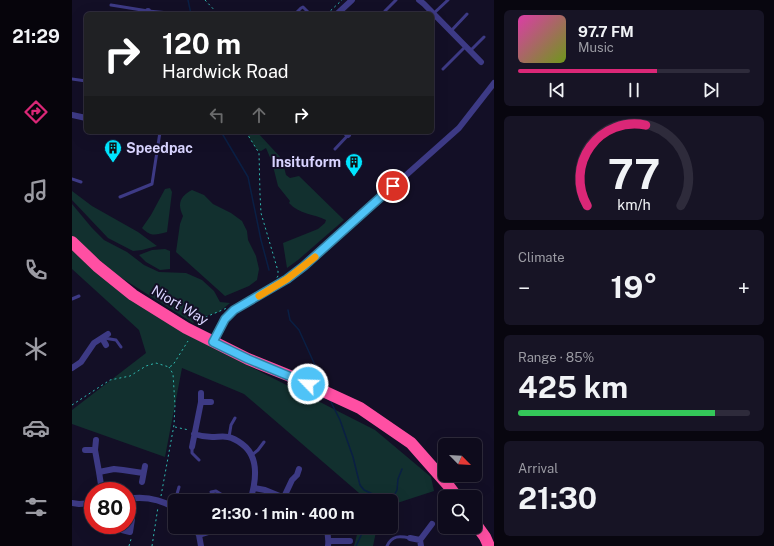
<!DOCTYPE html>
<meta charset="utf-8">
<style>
body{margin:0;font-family:"Public Sans",sans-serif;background:#171425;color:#f1f3f6;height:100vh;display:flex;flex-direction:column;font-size:15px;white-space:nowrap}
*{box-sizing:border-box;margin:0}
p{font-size:13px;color:#9b9ba3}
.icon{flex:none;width:22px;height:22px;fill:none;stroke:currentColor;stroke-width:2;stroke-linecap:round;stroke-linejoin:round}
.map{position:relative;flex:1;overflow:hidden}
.details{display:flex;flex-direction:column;gap:10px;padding:10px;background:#08060f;width:280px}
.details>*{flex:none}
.top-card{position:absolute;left:12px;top:12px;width:350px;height:122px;border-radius:6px;box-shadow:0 4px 16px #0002,0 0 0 1px #2e2b3b;background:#202124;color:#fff;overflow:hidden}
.needle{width:26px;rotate:114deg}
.controls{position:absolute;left:366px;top:438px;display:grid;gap:8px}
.controls a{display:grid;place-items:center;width:44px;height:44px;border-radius:6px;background:#0e0b1c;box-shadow:0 4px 16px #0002,0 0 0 1px #2e2b3b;font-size:20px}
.speed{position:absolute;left:12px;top:482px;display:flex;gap:8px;font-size:20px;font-weight:700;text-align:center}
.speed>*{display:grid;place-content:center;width:52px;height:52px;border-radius:50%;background:#0e0b1c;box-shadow:0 4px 16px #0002,0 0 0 1px #2e2b3b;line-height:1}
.speed .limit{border:6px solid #d22;background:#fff;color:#111}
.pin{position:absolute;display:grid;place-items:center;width:34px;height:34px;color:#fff;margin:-17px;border:2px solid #fff;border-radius:50%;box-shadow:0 1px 4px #0007}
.me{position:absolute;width:44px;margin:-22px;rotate:294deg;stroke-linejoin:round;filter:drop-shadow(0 0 3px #0008)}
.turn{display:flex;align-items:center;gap:14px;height:84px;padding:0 12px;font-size:18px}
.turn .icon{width:52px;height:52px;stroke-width:2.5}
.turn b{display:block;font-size:28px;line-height:34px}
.lanes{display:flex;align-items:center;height:38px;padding:0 12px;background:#0003;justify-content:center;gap:20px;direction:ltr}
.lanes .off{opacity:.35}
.big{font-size:30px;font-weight:700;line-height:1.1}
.details .card{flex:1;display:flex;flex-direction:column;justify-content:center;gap:6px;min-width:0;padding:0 14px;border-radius:6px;background:#171425}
.details .dial{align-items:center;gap:0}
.dial svg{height:104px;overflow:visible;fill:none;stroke:#2e2b3b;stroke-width:7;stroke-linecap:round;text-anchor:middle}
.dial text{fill:#f1f3f6;stroke:none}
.song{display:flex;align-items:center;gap:12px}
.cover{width:48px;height:48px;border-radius:6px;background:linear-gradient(135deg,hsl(320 70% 55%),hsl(80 70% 35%))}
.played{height:4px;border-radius:2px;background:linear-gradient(90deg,#db2777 60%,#2e2b3b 60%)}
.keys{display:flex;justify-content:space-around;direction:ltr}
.heat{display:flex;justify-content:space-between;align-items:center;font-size:22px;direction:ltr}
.charge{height:6px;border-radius:3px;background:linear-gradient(90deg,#34c759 85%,#2e2b3b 0)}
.trip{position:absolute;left:96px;top:494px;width:230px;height:40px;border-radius:6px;background:#0e0b1c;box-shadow:0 4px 16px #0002,0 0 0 1px #2e2b3b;font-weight:700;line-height:40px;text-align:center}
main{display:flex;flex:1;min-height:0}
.menu{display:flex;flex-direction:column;width:72px;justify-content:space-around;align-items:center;background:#06040b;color:#9b9ba3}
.menu .icon{width:28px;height:28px}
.menu .on{color:#db2777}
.menu b{font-size:18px;color:#f1f3f6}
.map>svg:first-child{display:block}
.green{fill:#12302f}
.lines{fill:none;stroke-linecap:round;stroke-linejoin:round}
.stream{stroke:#0a1f44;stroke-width:1.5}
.path{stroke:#2fb8b0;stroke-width:1;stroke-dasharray:2 3;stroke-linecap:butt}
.lane{stroke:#3d3a85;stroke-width:3}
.street{stroke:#3d3a85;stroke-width:6}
.highway{stroke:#ff4fa3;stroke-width:12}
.route-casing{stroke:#337fa1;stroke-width:10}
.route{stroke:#4fc3f7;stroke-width:7}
.slow{stroke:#f59e0b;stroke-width:7}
.labels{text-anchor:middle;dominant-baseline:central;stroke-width:4;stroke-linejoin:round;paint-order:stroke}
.poi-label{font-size:14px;font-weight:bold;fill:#d9d4ff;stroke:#130f26;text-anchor:start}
.street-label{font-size:14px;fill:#d9d4ff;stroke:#130f26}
</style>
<main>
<nav class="menu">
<b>21:29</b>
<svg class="icon on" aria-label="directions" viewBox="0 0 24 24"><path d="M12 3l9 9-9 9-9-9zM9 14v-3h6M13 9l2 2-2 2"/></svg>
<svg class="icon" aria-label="music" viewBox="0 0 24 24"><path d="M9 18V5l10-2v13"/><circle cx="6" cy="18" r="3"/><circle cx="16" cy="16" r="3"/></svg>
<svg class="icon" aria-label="phone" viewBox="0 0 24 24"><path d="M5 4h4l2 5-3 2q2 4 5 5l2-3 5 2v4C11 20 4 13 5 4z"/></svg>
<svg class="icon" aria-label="climate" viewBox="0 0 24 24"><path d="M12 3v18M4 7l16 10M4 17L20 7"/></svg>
<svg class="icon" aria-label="car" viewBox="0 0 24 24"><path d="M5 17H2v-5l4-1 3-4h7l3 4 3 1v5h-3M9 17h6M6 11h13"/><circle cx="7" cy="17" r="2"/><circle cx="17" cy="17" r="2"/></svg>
<svg class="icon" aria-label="filters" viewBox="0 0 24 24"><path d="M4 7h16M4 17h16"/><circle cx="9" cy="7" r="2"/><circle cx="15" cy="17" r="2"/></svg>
</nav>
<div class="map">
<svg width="422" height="546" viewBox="0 0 422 546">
<rect width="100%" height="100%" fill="#130f26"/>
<path class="green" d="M181,132H185L210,159L214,175L218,178L227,176L272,220L226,260L215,268L211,243L246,229L253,223L254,220C242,214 227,214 217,203L218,201L206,186L200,162L194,148L189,151L185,150L176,136Z
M98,188L100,192L95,232C83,235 79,237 70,228L79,215L93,189Z
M120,190L132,195L141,204L159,213L170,221L175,231L176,240L184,256L187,269L185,280L177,286L153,296L104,252L108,224L111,216C105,204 108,196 120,190Z
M0,191L20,206L66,232L85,246L70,250L61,251L36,238L0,200Z
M0,204L20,228L32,240L55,252L72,265L87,272L114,273L130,280L142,291L148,302L158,303L147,312L130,317L121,323L45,275L0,237Z
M0,249L128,341L303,430L359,477L362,491L319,505V501H293L294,499L172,394L110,368L93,457L0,424V410L74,353L67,330L0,269Z
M93,249L98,251V269L88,270L74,262L67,255L80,250Z
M287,527H305L301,546H282Z"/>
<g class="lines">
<path class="stream" d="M116,0L119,14
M151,135L176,177L189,240L197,270
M216,310L218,320L227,330L252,385
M258,400L268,420L281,457L288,485L292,490L305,496L306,501
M319,501L325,490L326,479L330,469
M284,546L293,527"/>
<path class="path" d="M133,0L146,14
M255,14L270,0
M174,132L187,153L188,194L189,213L206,271V276L204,279
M129,319L155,308
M0,405L38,380L58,376L74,366L84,363L97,367L101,365L116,341
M103,427L117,430
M89,496L102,425L103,405L101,374L97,367
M57,546L59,539
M80,546L86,507"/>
<path class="lane" d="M39,5L76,11L97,13
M313,11L324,0
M223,14L229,8L231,7L238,14
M361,14L376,0
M379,31L395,14
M398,51L412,37
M371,69L394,46
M0,79L14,81
M263,149L279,132
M0,179L9,182
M48,197L80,184L88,132
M0,299L7,296
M32,338L44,340L49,347
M157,437L159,425L163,418
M120,447V453L127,460
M180,455L186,450L192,442
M139,492L144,491L160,501
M262,498L273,497
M103,501L107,487
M36,529L50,530
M101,530L105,527
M315,546C320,535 328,536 338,538"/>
<path class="street" d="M347,0L352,4L409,62
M76,14V11
M265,14L280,0
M0,115L14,118
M273,132L276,135
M30,338L34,345
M141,342L153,319L162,310L215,279L232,266L387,128L422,83
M0,368L9,362L22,343L36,334
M129,402H139
M122,434C128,436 134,437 140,437C146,437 151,436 156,437C161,438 166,441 170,444C188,457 184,482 178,501
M24,440L23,450L27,472L30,491
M120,447L129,402V393
M13,450H23
M27,472L42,469L51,470L71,473
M70,482L73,466
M182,488L193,490L220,501
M212,497L220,480L225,475L227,469
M55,499C72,496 88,499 103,508
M251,501L257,497L262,498
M0,503L7,504L21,503
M122,527L127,535L129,546
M254,527C256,534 257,539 256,546
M50,530L58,532L60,519L59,498
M127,535L153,527
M338,538L348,540
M257,541H278
M349,546L348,540L360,524"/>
<path class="highway" d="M0,242L25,266L61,295L114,328L176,359L223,378L288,408L339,443L376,485L385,497
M403,523L413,537L417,546"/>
</g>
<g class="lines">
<g class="route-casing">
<path id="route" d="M236,384L176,359L141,342L153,319L162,310L215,279L232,266L321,186"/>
</g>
<use href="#route" class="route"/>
<path class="slow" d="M187,296L215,279L243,257"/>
</g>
<defs>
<g id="building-pin" transform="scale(0.9)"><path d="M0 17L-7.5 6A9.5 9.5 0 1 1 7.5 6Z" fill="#00e5ff" stroke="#130f26"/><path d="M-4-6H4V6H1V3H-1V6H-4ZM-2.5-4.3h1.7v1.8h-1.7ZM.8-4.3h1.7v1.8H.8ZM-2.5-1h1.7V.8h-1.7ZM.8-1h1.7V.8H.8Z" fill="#111"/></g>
</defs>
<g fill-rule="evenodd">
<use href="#building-pin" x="41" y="148"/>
<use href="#building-pin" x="282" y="162"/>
</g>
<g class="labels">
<g class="poi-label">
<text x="54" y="148">Speedpac</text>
<text x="269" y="162" text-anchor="end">Insituform</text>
</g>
<g class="street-label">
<text transform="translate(108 305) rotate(31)">Niort Way</text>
</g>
</g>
</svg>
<div class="controls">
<a><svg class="needle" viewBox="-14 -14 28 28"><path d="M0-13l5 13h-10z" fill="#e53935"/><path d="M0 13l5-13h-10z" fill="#9b9ba3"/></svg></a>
<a><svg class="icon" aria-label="search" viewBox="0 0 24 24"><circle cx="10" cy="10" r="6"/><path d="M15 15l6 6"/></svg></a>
</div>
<div class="speed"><div class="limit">80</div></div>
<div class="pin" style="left:321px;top:186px;background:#d93025"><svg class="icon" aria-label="arrive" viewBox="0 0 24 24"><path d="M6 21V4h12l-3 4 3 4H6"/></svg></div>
<svg class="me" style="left:236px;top:384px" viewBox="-20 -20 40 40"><circle r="17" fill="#4fc3f7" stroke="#fff" stroke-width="3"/><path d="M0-11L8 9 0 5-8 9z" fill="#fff"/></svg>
<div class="trip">21:30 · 1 min · 400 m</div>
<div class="top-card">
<div class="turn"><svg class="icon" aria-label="right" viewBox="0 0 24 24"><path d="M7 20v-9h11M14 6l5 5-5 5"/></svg><div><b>120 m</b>Hardwick Road</div></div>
<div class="lanes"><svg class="icon off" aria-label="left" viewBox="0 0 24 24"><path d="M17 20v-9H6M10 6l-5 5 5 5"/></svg><svg class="icon off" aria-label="ahead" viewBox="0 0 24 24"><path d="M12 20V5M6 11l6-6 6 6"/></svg><svg class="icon" aria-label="right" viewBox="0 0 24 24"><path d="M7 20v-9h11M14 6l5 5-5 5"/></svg></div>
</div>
</div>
<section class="details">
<div class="card">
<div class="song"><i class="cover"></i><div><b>97.7 FM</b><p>Music</p></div></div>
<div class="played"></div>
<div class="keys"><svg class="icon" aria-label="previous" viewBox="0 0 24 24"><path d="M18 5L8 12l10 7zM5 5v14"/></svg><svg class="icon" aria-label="pause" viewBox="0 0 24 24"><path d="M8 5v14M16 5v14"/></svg><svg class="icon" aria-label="next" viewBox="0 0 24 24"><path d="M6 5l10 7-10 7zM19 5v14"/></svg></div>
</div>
<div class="card dial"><svg viewBox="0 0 100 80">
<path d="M14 69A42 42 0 1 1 86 69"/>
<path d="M14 69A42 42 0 0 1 59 7" stroke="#db2777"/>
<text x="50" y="56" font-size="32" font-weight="700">77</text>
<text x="50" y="72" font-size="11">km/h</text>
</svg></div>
<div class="card"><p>Climate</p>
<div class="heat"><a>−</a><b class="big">19°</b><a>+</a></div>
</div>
<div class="card"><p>Range · 85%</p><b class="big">425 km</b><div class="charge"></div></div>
<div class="card"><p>Arrival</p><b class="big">21:30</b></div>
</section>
</main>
